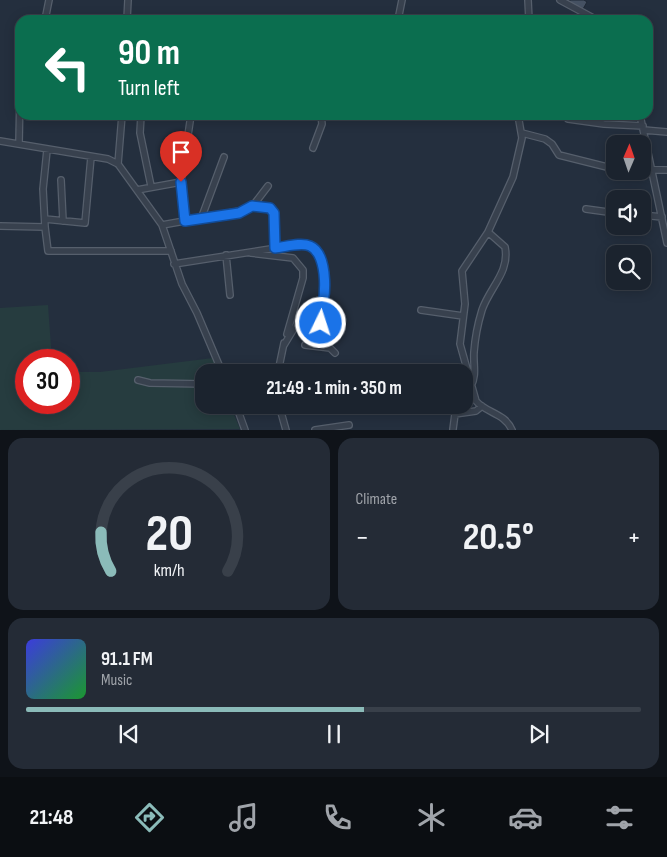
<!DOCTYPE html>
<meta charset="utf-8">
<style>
body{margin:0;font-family:"Sofia Sans Condensed",sans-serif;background:#242b36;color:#f1f3f6;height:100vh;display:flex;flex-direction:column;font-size:19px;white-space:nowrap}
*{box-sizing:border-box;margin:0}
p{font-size:16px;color:#a0a4aa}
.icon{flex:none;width:28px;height:28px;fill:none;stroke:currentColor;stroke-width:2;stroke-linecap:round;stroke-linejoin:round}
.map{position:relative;height:430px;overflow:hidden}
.sheet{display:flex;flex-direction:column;gap:8px;padding:8px;background:#0f1319;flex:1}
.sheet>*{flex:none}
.top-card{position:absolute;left:15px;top:15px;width:638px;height:105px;border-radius:15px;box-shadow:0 2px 12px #0003,0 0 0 1px #39404a;background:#0b6e4f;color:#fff;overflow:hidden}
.needle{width:32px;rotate:2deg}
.controls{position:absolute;left:606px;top:135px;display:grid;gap:10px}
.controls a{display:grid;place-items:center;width:45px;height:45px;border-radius:10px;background:#1b232e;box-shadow:0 2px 12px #0003,0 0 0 1px #39404a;font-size:25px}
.speed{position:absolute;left:15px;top:349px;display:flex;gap:10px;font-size:25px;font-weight:700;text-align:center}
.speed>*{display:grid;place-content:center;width:65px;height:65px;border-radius:50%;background:#1b232e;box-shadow:0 2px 12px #0003,0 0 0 1px #39404a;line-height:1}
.speed .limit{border:8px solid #d22;background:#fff;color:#111}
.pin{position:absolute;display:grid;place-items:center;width:42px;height:42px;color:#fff;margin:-51px -21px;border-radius:50% 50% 50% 0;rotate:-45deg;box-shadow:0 0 5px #0007}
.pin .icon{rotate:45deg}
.me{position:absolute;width:55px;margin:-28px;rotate:4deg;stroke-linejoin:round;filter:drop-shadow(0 0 4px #0008)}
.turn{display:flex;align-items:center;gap:18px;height:105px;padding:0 20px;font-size:22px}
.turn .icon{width:65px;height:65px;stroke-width:2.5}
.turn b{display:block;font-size:35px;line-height:42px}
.big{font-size:38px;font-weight:700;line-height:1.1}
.sheet .card{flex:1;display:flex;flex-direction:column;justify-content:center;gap:8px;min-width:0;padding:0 18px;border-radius:15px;background:#242b36}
.sheet .dial{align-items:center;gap:0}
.dial svg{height:130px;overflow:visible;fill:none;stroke:#39404a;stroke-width:7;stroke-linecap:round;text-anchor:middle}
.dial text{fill:#f1f3f6;stroke:none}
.song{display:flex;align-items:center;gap:15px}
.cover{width:60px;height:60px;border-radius:8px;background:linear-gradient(135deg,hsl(240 70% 55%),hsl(130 70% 35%))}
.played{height:5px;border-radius:2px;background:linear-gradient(90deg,#8bbbb9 55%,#39404a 55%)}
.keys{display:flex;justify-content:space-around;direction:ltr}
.heat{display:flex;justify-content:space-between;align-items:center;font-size:28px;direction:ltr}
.sheet .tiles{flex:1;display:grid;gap:8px;grid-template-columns:1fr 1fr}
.card:last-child{grid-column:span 2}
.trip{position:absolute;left:195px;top:364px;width:278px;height:50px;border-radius:15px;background:#1b232e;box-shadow:0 2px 12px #0003,0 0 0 1px #39404a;font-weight:700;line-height:50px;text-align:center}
.dock{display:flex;height:80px;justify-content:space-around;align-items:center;background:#0b0e12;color:#a0a4aa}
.dock .icon{width:35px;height:35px}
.dock .on{color:#8bbbb9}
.dock b{font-size:22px;color:#f1f3f6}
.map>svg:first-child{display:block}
.green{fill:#263c3f}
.building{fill:#455162;stroke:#1f2835}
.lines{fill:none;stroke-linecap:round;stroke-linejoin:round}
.minor-casing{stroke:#565f6c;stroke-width:8}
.minor{stroke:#38414e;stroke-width:5.5}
.route-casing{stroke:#114b97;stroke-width:12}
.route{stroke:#1a73e8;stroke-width:9}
</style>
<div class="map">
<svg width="667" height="430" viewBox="0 0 667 430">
<rect width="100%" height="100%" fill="#242f3e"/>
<path class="green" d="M48,305L52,360H26V402H69V372H100L213,358L218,372H204V405H230L240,429L0,430V308Z"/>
<path class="building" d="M570,0H584L587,2L583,9L569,2Z"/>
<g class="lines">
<g class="minor-casing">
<path id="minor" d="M528,0L529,20
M560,0L597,20
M45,20L49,0
M127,20L128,0
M398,20L402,0
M141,115L140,133L151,186
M640,115L667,243
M568,119L604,124L643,126
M644,130L667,132
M522,133L545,139L552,144L559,155L615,169
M0,141L108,159L118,164L162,225L182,284L197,313L222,372
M19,144L20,91
M313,148L322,124L321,115
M118,164L122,115
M642,169L667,170
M61,180L63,221
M137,190L181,182
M252,207L270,209L274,211L275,248
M586,209L615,213
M642,215L662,217
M45,219L85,223L91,157
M201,219L224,157
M185,221L181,182L191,115
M162,225L246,210L255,203L268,186
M0,226L45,227L43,189L47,150
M45,227L48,251H171
M251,253L293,258L303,270V278L287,334
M226,255L230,295
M174,264L296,245L312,247C331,264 325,293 320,315L316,320L298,322L284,345
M421,310L463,316
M318,319L322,327V347
M305,345L330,348L335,353
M278,371L295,372
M278,372L284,343
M138,380L150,383L204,384
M471,386C477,375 473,364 474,352C475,338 478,323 482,310C490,287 510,272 505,247L488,232
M236,405L245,430
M279,405L286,430
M453,429L455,414L476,411L482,406
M315,430L349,425
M512,430C505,413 486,413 476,401L460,344L465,304L462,271L488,232L513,177L522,138L518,115"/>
</g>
<use href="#minor" class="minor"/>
</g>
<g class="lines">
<g class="route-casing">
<path id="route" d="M181,182L185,221L239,213L252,206L270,208L274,213L275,248C285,247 301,242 310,246C329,254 327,304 318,319L321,323"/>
</g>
<use href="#route" class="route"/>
</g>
</svg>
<div class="controls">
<a><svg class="needle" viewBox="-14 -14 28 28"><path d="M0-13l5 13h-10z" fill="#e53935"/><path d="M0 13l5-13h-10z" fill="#a0a4aa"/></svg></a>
<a><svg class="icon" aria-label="sound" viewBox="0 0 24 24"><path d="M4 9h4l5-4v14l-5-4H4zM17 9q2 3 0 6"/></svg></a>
<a><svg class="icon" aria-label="search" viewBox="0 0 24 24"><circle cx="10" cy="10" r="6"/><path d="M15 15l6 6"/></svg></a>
</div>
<div class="speed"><div class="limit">30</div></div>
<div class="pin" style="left:181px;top:182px;background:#d93025"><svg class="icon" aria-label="arrive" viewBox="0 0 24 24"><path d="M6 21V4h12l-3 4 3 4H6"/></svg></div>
<svg class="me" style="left:321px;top:323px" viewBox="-20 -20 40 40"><circle r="17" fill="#1a73e8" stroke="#fff" stroke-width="3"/><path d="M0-11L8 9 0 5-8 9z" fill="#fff"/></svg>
<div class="trip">21:49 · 1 min · 350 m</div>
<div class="top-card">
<div class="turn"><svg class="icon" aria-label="left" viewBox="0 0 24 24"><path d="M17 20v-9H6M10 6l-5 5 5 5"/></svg><div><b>90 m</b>Turn left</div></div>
</div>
</div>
<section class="sheet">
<div class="tiles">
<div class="card dial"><svg viewBox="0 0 100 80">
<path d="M14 69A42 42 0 1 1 86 69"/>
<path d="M14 69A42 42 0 0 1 8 45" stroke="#8bbbb9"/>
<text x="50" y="56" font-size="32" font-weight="700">20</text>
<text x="50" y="72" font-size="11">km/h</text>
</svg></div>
<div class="card"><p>Climate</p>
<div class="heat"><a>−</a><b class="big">20.5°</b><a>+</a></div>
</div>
<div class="card">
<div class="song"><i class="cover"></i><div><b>91.1 FM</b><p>Music</p></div></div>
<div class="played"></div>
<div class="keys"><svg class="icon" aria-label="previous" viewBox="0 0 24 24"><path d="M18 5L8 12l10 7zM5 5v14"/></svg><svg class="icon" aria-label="pause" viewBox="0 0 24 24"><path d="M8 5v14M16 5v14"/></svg><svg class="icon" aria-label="next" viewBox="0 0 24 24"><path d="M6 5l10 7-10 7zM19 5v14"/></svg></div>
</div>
</div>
</section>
<nav class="dock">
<b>21:48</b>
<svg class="icon on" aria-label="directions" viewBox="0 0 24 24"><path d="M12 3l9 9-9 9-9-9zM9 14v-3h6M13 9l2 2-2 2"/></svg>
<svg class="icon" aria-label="music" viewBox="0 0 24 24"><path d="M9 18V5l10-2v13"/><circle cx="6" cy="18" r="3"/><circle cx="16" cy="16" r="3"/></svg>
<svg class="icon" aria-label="phone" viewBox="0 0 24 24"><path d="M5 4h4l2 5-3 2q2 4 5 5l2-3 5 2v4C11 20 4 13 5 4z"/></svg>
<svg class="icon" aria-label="climate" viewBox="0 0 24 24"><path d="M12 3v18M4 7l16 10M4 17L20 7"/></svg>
<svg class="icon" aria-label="car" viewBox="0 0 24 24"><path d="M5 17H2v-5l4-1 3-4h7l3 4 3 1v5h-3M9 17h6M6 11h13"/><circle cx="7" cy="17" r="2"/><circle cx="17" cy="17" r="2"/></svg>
<svg class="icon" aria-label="filters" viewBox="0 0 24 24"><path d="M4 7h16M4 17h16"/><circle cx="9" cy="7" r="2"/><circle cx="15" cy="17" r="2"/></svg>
</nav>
